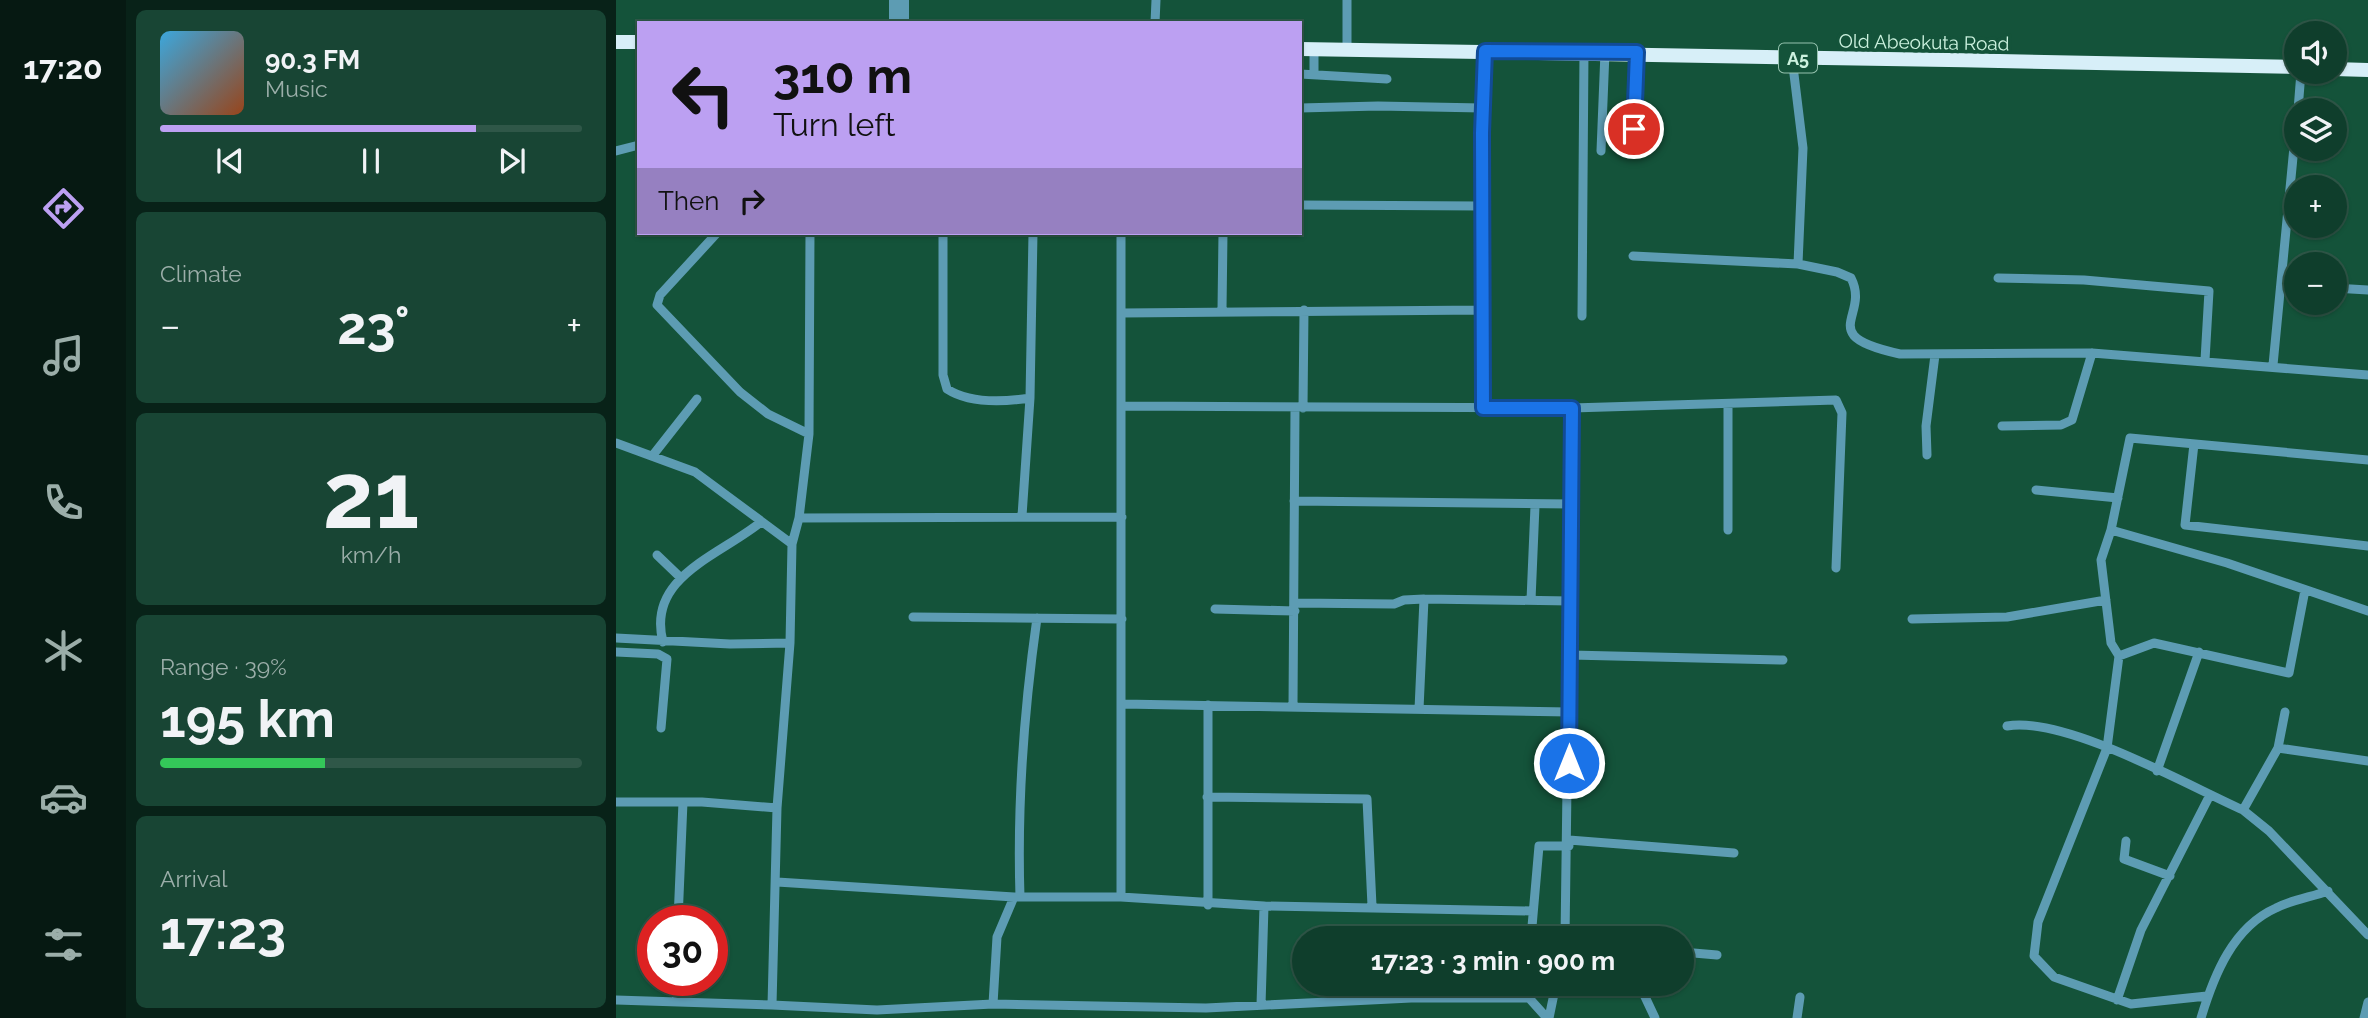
<!DOCTYPE html>
<meta charset="utf-8">
<style>
body{margin:0;font-family:Raleway,sans-serif;background:#184534;color:#f1f3f6;height:100vh;display:flex;flex-direction:column;font-size:26px;white-space:nowrap}
*{box-sizing:border-box;margin:0}
p{font-size:23px;color:#9baea9}
.icon{flex:none;width:38px;height:38px;fill:none;stroke:currentColor;stroke-width:2;stroke-linecap:round;stroke-linejoin:round}
.map{position:relative;flex:1;overflow:hidden}
.side{display:flex;flex-direction:column;gap:10px;padding:10px;background:#082218;width:490px}
.side>*{flex:none}
.top-card{position:absolute;left:21px;top:21px;width:665px;height:214px;border-radius:0px;box-shadow:0 2px 5px #0004,0 0 0 2px #2f5748;background:#bca0f2;color:#111;overflow:hidden}
.tools{position:absolute;left:1668px;top:21px;display:grid;gap:14px}
.tools a{display:grid;place-items:center;width:63px;height:63px;border-radius:50%;background:#0f3e2c;box-shadow:0 2px 5px #0004,0 0 0 2px #2f5748;font-size:35px}
.speed{position:absolute;left:21px;top:905px;display:flex;gap:14px;font-size:35px;font-weight:700;text-align:center}
.speed>*{display:grid;place-content:center;width:91px;height:91px;border-radius:50%;background:#0f3e2c;box-shadow:0 2px 5px #0004,0 0 0 2px #2f5748;line-height:1}
.speed .limit{border:10px solid #d22;background:#fff;color:#111}
.pin{position:absolute;display:grid;place-items:center;width:60px;height:60px;color:#fff;margin:-30px;border:4px solid #fff;border-radius:50%;box-shadow:0 2px 7px #0007}
.me{position:absolute;width:77px;margin:-38px;rotate:0deg;stroke-linejoin:round;filter:drop-shadow(0 0 5px #0008)}
.turn{display:flex;align-items:center;gap:24px;height:147px;padding:0 21px;font-size:32px}
.turn .icon{width:91px;height:91px;stroke-width:2.5}
.turn b{display:block;font-size:49px;line-height:60px}
.then{display:flex;align-items:center;height:66px;padding:0 21px;background:#0003;gap:14px;font-size:26px}
.big{font-size:52px;font-weight:700;line-height:1.1}
.side .card{flex:1;display:flex;flex-direction:column;justify-content:center;gap:10px;min-width:0;padding:0 24px;border-radius:10px;background:#184534}
.side .dial{align-items:center;gap:0}
.dial b{font-size:91px;line-height:1}
.song{display:flex;align-items:center;gap:21px}
.cover{width:84px;height:84px;border-radius:10px;background:linear-gradient(135deg,hsl(200 70% 55%),hsl(20 70% 35%))}
.played{height:7px;border-radius:4px;background:linear-gradient(90deg,#bca0f2 75%,#2f5748 75%)}
.keys{display:flex;justify-content:space-around;direction:ltr}
.heat{display:flex;justify-content:space-between;align-items:center;font-size:38px;direction:ltr}
.charge{height:10px;border-radius:5px;background:linear-gradient(90deg,#34c759 39%,#2f5748 0)}
.trip{position:absolute;left:676px;top:926px;width:402px;height:70px;border-radius:35px;background:#0f3e2c;box-shadow:0 2px 5px #0004,0 0 0 2px #2f5748;font-weight:700;line-height:70px;text-align:center}
main{display:flex;flex:1;min-height:0}
.menu{display:flex;flex-direction:column;width:126px;justify-content:space-around;align-items:center;background:#061912;color:#9baea9}
.menu .icon{width:49px;height:49px}
.menu .selected{color:#bca0f2}
.menu b{font-size:32px;color:#f1f3f6}
.map>svg:first-child{display:block}
.lines{fill:none;stroke-linecap:round;stroke-linejoin:round}
.minor{stroke:#5d9cb3;stroke-width:9}
.tertiary{stroke:#5d9cb3;stroke-width:10}
.trunk{stroke:#d7eff8;stroke-width:14}
.route-casing{stroke:#114b97;stroke-width:18}
.route{stroke:#1a73e8;stroke-width:12}
.labels{text-anchor:middle;dominant-baseline:central;stroke-width:7;stroke-linejoin:round;paint-order:stroke}
.shield{fill:#14533a;stroke:#95c2ae;stroke-width:2}
.shield-label{font-size:18px;font-weight:bold;fill:#ccf2df}
.street-label{font-size:19px;fill:#ccf2df;stroke:#14533a}
</style>
<main>
<nav class="menu">
<b>17:20</b>
<svg class="icon selected" aria-label="directions" viewBox="0 0 24 24"><path d="M12 3l9 9-9 9-9-9zM9 14v-3h6M13 9l2 2-2 2"/></svg>
<svg class="icon" aria-label="music" viewBox="0 0 24 24"><path d="M9 18V5l10-2v13"/><circle cx="6" cy="18" r="3"/><circle cx="16" cy="16" r="3"/></svg>
<svg class="icon" aria-label="phone" viewBox="0 0 24 24"><path d="M5 4h4l2 5-3 2q2 4 5 5l2-3 5 2v4C11 20 4 13 5 4z"/></svg>
<svg class="icon" aria-label="climate" viewBox="0 0 24 24"><path d="M12 3v18M4 7l16 10M4 17L20 7"/></svg>
<svg class="icon" aria-label="car" viewBox="0 0 24 24"><path d="M5 17H2v-5l4-1 3-4h7l3 4 3 1v5h-3M9 17h6M6 11h13"/><circle cx="7" cy="17" r="2"/><circle cx="17" cy="17" r="2"/></svg>
<svg class="icon" aria-label="filters" viewBox="0 0 24 24"><path d="M4 7h16M4 17h16"/><circle cx="9" cy="7" r="2"/><circle cx="15" cy="17" r="2"/></svg>
</nav>
<section class="side">
<div class="card">
<div class="song"><i class="cover"></i><div><b>90.3 FM</b><p>Music</p></div></div>
<div class="played"></div>
<div class="keys"><svg class="icon" aria-label="previous" viewBox="0 0 24 24"><path d="M18 5L8 12l10 7zM5 5v14"/></svg><svg class="icon" aria-label="pause" viewBox="0 0 24 24"><path d="M8 5v14M16 5v14"/></svg><svg class="icon" aria-label="next" viewBox="0 0 24 24"><path d="M6 5l10 7-10 7zM19 5v14"/></svg></div>
</div>
<div class="card"><p>Climate</p>
<div class="heat"><a>−</a><b class="big">23°</b><a>+</a></div>
</div>
<div class="card dial"><b>21</b><p>km/h</p></div>
<div class="card"><p>Range · 39%</p><b class="big">195 km</b><div class="charge"></div></div>
<div class="card"><p>Arrival</p><b class="big">17:23</b></div>
</section>
<div class="map">
<svg width="1752" height="1018" viewBox="0 0 1752 1018">
<rect width="100%" height="100%" fill="#14533a"/>
<g class="lines">
<path class="minor" d="M731,0V49
M539,23L540,0
M684,74L771,79
M698,74V49
M684,108L762,106L866,108L867,408
M866,108L869,51
M1682,110L1685,72
M986,131H1014L1018,129L1021,52
M0,151L23,145
M985,151L989,52
M684,205L866,206
M101,233L44,295L41,305L124,392L152,414L193,434
M194,233L193,434L183,518L176,544L174,643L161,808L156,1005L261,1010L377,1004L590,1008L795,998H913
M327,233V375L331,389C354,404 388,402 414,398
M505,233V897
M1017,256L1182,264L1187,148L1176,58
M1182,264L1221,272L1235,278C1255,317 1197,335 1284,354L1476,353L1752,375
M1382,278L1468,280L1593,291L1589,360
M1665,285L1680,286
M1718,288L1752,290
M606,310L607,233
M506,313L868,310
M966,316L968,51
M1657,365L1680,126
M506,406L956,408L1220,400L1226,413L1220,568
M687,408L688,310
M1386,426L1445,425L1456,420L1476,353
M0,443L79,472L176,544
M1578,444L1569,525L1752,546
M37,455L81,399
M1311,455L1310,426L1319,355
M1420,490L1502,498
M678,501L955,504
M406,516L414,398L417,233
M183,518L506,517
M1112,530V404
M1495,530L1611,563L1752,611
M41,555L65,578
M915,600L919,506
M679,603L778,604L788,600L808,599L955,601
M599,609L679,611
M297,617L506,619
M1296,619L1391,617L1490,600
M0,638L114,644L174,643
M47,642C30,577 103,556 145,522
M0,652L42,654L51,659L45,728
M955,655L1167,660
M1503,656L1538,643L1673,673L1689,590
M507,704L953,712
M677,706L679,408
M803,709L808,599
M1669,712L1662,748L1627,810L1653,831L1752,935
M1391,726C1449,716 1571,785 1627,810
M1662,748L1752,761
M1541,771L1583,652
M591,797L751,799L756,906
M0,802H86L161,808
M953,840L1118,853
M1510,841L1508,859L1554,876
M161,882L398,897H505L648,906L645,1005
M404,897C401,804 408,710 421,618
M592,905V705
M648,906L916,911
M62,920L67,802
M915,938L923,846H953
M949,938L956,408
M1066,952L1101,955
M913,984V998L931,1018
M1023,984L1039,1018
M1591,996L1515,1004L1438,977L1418,956L1422,922L1491,748L1503,656L1495,643L1485,560L1495,530L1514,438L1752,460
M0,1000L156,1005
M1501,1000L1525,930L1594,795
M61,1001L62,980
M377,1004L381,937L398,897
M933,1018L940,984
M1181,1018L1184,997
M1585,1018C1598,975 1617,927 1660,908C1676,900 1695,897 1712,891
M1748,1018L1752,1002"/>
<path class="tertiary" d="M278,23V0
M288,23V0"/>
<path class="trunk" d="M0,42H23
M684,49C1016,52 1348,61 1680,67
M1718,69L1752,70"/>
</g>
<g class="lines">
<g class="route-casing">
<path id="route" d="M953,763L956,408H867L866,133L869,51L1021,52L1018,129"/>
</g>
<use href="#route" class="route"/>
</g>
<g class="labels">
<rect class="shield" x="1163" y="43.5" width="38" height="29" rx="5"/>
<g class="shield-label">
<text x="1182" y="58">A5</text>
</g>
<g class="street-label">
<text transform="translate(1308 42) rotate(1)">Old Abeokuta Road</text>
</g>
</g>
</svg>
<div class="tools">
<a><svg class="icon" aria-label="sound" viewBox="0 0 24 24"><path d="M4 9h4l5-4v14l-5-4H4zM17 9q2 3 0 6"/></svg></a>
<a><svg class="icon" aria-label="layers" viewBox="0 0 24 24"><path d="M12 4l9 5-9 5-9-5zM3 14l9 5 9-5"/></svg></a>
<a>+</a>
<a>−</a>
</div>
<div class="speed"><div class="limit">30</div></div>
<div class="pin" style="left:1018px;top:129px;background:#d93025"><svg class="icon" aria-label="arrive" viewBox="0 0 24 24"><path d="M6 21V4h12l-3 4 3 4H6"/></svg></div>
<svg class="me" style="left:953px;top:763px" viewBox="-20 -20 40 40"><circle r="17" fill="#1a73e8" stroke="#fff" stroke-width="3"/><path d="M0-11L8 9 0 5-8 9z" fill="#fff"/></svg>
<div class="trip">17:23 · 3 min · 900 m</div>
<div class="top-card">
<div class="turn"><svg class="icon" aria-label="left" viewBox="0 0 24 24"><path d="M17 20v-9H6M10 6l-5 5 5 5"/></svg><div><b>310 m</b>Turn left</div></div>
<div class="then">Then<svg class="icon" aria-label="right" viewBox="0 0 24 24"><path d="M7 20v-9h11M14 6l5 5-5 5"/></svg></div>
</div>
</div>
</main>
